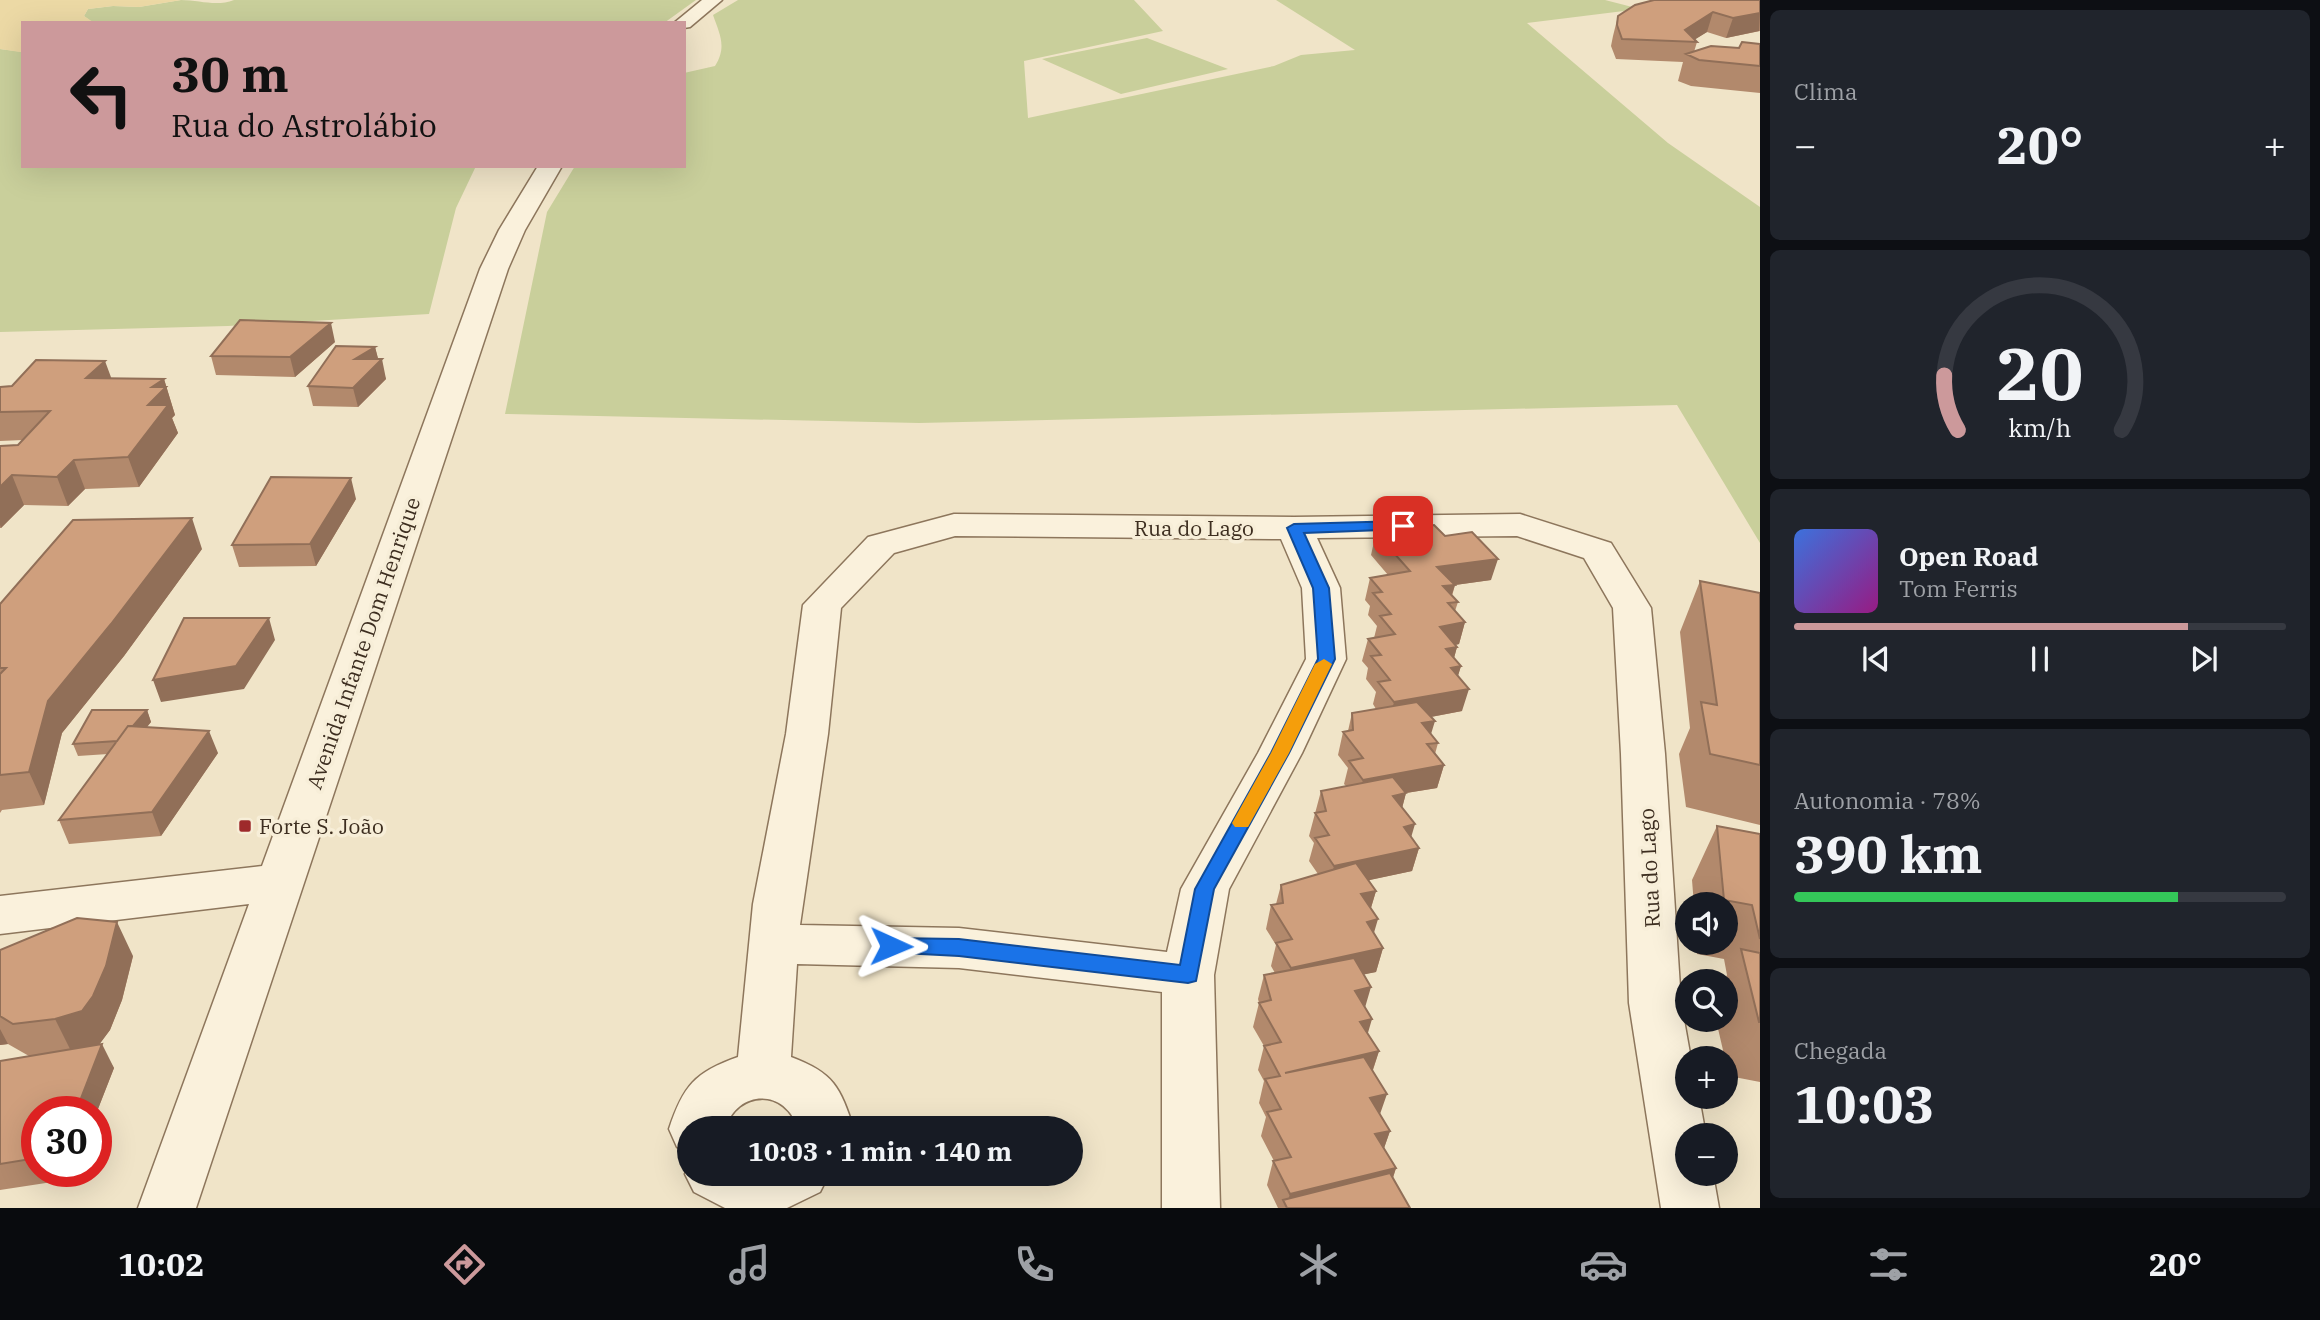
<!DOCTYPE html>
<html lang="pt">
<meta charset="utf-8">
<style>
body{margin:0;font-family:"IBM Plex Serif",serif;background:#20242c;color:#f1f3f6;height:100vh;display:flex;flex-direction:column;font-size:26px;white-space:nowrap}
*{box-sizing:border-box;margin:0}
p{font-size:23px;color:#9ea1a6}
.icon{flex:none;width:38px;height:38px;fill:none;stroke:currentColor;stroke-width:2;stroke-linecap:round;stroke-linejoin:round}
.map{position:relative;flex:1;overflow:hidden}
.panel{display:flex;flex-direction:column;gap:10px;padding:10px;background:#0d0f14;width:560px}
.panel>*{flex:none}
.banner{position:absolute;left:21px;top:21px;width:665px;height:147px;border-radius:0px;box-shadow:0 7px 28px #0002;background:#cc999b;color:#111;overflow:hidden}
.tools{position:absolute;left:1675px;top:892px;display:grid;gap:14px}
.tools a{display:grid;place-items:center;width:63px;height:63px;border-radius:50%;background:#171b24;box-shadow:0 7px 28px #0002;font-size:35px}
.speed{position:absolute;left:21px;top:1096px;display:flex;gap:14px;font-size:35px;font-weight:700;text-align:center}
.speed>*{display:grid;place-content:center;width:91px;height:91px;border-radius:50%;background:#171b24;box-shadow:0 7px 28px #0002;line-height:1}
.speed .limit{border:10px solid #d22;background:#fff;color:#111}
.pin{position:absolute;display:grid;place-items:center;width:60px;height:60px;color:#fff;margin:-30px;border-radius:14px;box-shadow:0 4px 10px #0006}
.me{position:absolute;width:77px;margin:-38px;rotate:91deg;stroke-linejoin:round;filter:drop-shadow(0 0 5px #0008)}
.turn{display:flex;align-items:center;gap:24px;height:147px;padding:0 35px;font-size:32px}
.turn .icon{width:91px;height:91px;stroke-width:2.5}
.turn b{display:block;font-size:49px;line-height:60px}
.big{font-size:52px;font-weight:700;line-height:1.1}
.panel .tile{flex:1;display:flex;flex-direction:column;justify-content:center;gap:10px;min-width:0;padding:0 24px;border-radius:10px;background:#20242c}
.panel .dial{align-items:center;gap:0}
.dial svg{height:182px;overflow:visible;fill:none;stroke:#363941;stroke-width:7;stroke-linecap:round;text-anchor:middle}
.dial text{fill:#f1f3f6;stroke:none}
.song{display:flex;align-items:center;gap:21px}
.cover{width:84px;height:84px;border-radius:10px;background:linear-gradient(135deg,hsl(220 70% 55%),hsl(310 70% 35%))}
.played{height:7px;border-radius:4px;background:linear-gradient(90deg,#cc999b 80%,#363941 80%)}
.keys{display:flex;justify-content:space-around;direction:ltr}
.heat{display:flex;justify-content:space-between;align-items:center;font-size:38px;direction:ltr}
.charge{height:10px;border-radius:5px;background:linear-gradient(90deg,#34c759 78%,#363941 0)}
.trip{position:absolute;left:677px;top:1116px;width:406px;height:70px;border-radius:35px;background:#171b24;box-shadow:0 7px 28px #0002;font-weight:700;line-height:70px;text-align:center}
.tabs{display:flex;height:112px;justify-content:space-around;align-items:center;background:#090b0e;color:#9ea1a6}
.tabs .icon{width:49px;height:49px}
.tabs .on{color:#cc999b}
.tabs b{font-size:32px;color:#f1f3f6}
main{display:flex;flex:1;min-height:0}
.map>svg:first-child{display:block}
.green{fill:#c9cf9b}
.sand{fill:#ecd9a5}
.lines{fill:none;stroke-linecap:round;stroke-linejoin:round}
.minor-casing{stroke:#8d765c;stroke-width:3}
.minor{fill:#faf1dc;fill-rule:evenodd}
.wall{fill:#b2896c}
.shaded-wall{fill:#916f58}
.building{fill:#cf9f7d;stroke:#916f58;stroke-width:2}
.route{fill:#1a73e8;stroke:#114b97;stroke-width:2}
.slow{fill:#f59e0b}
.poi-dot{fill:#9e2a2b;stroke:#f7eed8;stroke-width:2.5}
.labels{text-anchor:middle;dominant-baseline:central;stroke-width:7;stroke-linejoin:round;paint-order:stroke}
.street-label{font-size:21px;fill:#3d2e20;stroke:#f7eed8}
.poi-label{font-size:21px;fill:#3d2e20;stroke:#f7eed8;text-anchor:start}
</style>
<main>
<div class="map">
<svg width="1760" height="1208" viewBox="0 0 1760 1208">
<rect width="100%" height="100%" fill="#f0e4c8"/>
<path class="green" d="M181,0C200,0 216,7 234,0H696L664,23H88L92,22L84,16L88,9L113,6L139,7Z
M738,0H1134L1163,31L1024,61L1028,118L1274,66L1301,55L1355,50L1276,0H1605L1640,9L1527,23L1668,143L1760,207V543L1677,405L919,423L505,414L547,212L575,166H684V73L715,66C727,47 720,35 713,15Z
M1147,38L1228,69L1121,94L1042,59Z
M0,49L23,52V166H476L456,208L429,314L228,326L0,332Z"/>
<path class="sand" d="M0,0H181L139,7L113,6L88,9L84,16L93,22L88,23H23V52H20L0,49Z"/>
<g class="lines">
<g class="minor-casing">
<path id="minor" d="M702,0H722L690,27L684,28V23H674Z
M538,166H562L525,230L508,269L196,1208H138L249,904L0,934V896L262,866L480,269L499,230Z
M954,514L1294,517L1520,514L1611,543L1651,608L1665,754L1681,1003L1691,1059H1687V1097H1699L1706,1136H1687V1174H1713L1719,1208H1661L1629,1003L1621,754L1613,608L1584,558L1517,536L1317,538L1340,588L1346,659L1302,753L1229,889L1214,975L1220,1208H1162V992L959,968L797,964L791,1057C834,1073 840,1087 854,1129H798C786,1088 737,1089 725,1129H690V1151L677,1147L669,1129C683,1086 695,1072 738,1057L753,904L786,734L803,605L868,537ZM955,536L1281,539L1302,588L1306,659L1258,753L1181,889L1167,952L959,928L800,925L828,734L841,608L894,553Z
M690,1164V1174H829L820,1192L787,1208H725L694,1192L685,1174Z"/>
</g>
<use href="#minor" class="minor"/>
</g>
<path class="wall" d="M1760,0V31L1726,38L1707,32L1695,39L1697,42L1694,52L1739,48L1760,44V93L1691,86L1678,81L1683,62L1616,59L1611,46L1613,36L1618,16Z
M335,342L295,377L216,375L211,356Z
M375,347L378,359L386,379L358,407L313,406L308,386Z
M111,378L164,379L175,415L172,418L178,433L139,487L85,489L68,506L24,505L1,528H0V446L18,445L23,440L0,441V387Z
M356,499L316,566L239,567L232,545Z
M1376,533L1491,580L1455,585L1452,596L1458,602L1455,611L1465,622L1459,644L1456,645L1457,647L1454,658L1461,666L1458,675L1462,711L1431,717V734L1438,743L1435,754L1444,765L1437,788L1406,793L1402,808L1411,837L1419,848L1412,871L1369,880L1376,891L1371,908L1374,934L1383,948L1376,972L1364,974L1365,1007L1368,1034L1379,1051L1373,1070L1380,1114L1390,1131L1384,1148L1396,1168L1393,1178L1410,1208H1278L1267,1185L1273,1161H1274L1261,1136L1266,1117L1259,1103L1264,1081L1258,1070L1264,1046L1253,1027L1259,1003L1258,999L1264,975L1275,973L1271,966L1276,945L1266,929L1271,905L1276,904L1281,885L1318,874L1309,861L1314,843L1309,836L1321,791L1346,786L1344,784L1348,768L1338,755L1343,732L1348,731L1352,713L1376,709L1373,704L1376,692L1366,679L1368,668L1362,661L1368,639L1374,638L1377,626L1368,615L1370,606L1365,600L1370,578L1388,575L1371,555Z
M202,549L124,656L62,733L44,805L2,810L0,813V604Z
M1700,581L1760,593V825L1686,807L1679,754L1690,728L1680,632Z
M147,710L151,722L147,727L218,753L161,836L69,844L59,820L108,754L78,756L73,744Z
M1717,826L1760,834V1082L1729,1076L1716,1020H1726V982H1724L1727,975L1724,959L1697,954L1696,943H1726V905H1694L1692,880Z
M0,950L133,956L122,1000L110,1030L99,1044L114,1068L96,1114V1111H37V1171H75L72,1179L0,1190V1061L29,1056L8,1044L0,1045Z"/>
<path class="shaded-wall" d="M1713,12L1707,32L1691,42L1685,30Z
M1760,13L1759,31L1726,38L1733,18Z
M331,323L335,342L295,377L290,357Z
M375,347L379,362L382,359L386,379L358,407L353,388L355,359Z
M105,361L115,388L86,378Z
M164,379L175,415L172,418L178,433L139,487L128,457L148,405L152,387Z
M74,460L85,489L68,506L57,477Z
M12,475L24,505L1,528L0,525V487Z
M351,478L356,499L316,566L310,544Z
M192,518L202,549L124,656L62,733L44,805L29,772L48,701Z
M1498,559L1491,580L1455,585L1449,603L1437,567Z
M269,618L275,640L244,689L161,702L153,680Z
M1465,622L1459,644L1433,649L1440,627Z
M1457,647L1451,669L1446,649Z
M1461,666L1454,689L1451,668Z
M1469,689L1462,711L1388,725L1394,702Z
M147,710L151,722L126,752L121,740Z
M1435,721L1428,744L1422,723Z
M209,731L218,753L161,836L152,812Z
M1444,765L1437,788L1406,793L1400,816L1357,803L1363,780Z
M1415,824L1408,848L1404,827Z
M1419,848L1412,871L1328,889L1334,866Z
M1376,891L1369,914L1361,894Z
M1378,919L1371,943L1367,922Z
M117,922L133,956L122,1000L110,1030L99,1045L72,1053L55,1019Z
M1383,948L1376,972L1285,991L1291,968Z
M1371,987L1364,1011L1355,991Z
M1372,1019L1365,1043L1360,1022Z
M0,1029L8,1044L0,1045Z
M102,1044L114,1068L96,1114V1111H76Z
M1379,1051L1371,1075L1285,1073Z
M1387,1094L1379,1117L1370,1098Z
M1390,1131L1382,1154L1375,1134Z
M1396,1168L1388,1192L1286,1206L1290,1194Z
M67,1171H75L72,1179Z"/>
<path class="building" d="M1654,0H1760V13L1733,18L1713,12L1685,30L1697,42L1622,39L1617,25L1618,16L1635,5Z
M1742,42L1760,44V66L1699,60L1686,54L1711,46L1739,48Z
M240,320L331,323L290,357L211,356Z
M336,346L375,347L355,359H382L353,388L308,386Z
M36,360L105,361L86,378L164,379L152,387H166L148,405H168L128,457L74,460L57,477L12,475L0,487V446L18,445L50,411L0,412V387L12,386Z
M271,477L351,478L310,544L232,545Z
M192,518L111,624L48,701L29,772L0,775V674L6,668H0V604L73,520Z
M1434,525L1445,536L1472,532L1498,559L1437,567L1455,585L1443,586L1458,602L1448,603L1465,622L1440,627L1457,647L1446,649L1461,666L1451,668L1469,689L1394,702L1378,682L1390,680L1371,656L1381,655L1368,639L1395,634L1380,616L1391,614L1373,593L1382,592L1370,578L1410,571L1376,533Z
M1700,581L1760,593V765L1710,754L1701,702L1717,705Z
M184,618H269L236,666L153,680Z
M1417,702L1435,721L1422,723L1438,743L1427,744L1444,765L1363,780L1349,761L1363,758L1343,732L1353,730L1352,713Z
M92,710H147L133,726H128L117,741L73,744Z
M128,726L209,731L152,812L59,820Z
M1393,777L1406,793L1393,796L1415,824L1404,827L1419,848L1334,866L1315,838L1329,835L1315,813L1326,811L1321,791Z
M1717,826L1760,834V939L1752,905L1724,900Z
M1356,863L1376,891L1361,894L1378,919L1367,922L1383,948L1291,968L1276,943L1292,939L1271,905L1283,903L1281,885Z
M77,918L117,922L106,966L93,996L82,1011L55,1019L13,1024L0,1016V950Z
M1741,949L1760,953V1022H1759Z
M1354,958L1371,987L1355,991L1372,1019L1360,1022L1379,1051L1285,1073L1364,1057L1387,1094L1370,1098L1390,1131L1375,1134L1396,1168L1290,1194L1273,1161L1291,1157L1267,1112L1281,1109L1265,1079L1280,1076L1264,1046L1281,1042L1259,1003L1271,1000L1264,975Z
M102,1044L76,1111H37V1158L0,1164V1061Z
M1390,1173L1410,1208H1287L1283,1200Z"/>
<path class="route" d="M1403,521L1410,526L1408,529L1304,533L1329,588L1335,659L1289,753L1214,889L1196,981L1188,983L959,956L883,952L880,946L883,940L891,938L959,939L1180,965L1195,889L1271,753L1318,659L1313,588L1287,528L1294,524Z"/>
<path class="slow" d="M1324,659L1332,664L1289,753L1248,827H1235L1232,823L1271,753L1315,664Z"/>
<rect class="poi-dot" x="238" y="819" width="14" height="14" rx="3.5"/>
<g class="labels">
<g class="street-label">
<text x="1194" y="528">Rua do Lago</text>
<text transform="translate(363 643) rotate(-71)">Avenida Infante Dom Henrique</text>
<text transform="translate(1649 868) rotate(-93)">Rua do Lago</text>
</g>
<g class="poi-label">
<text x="259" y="826">Forte S. João</text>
</g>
</g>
</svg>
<div class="tools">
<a><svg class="icon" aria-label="sound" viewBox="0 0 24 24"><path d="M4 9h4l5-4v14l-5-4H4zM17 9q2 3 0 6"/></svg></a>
<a><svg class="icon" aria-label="search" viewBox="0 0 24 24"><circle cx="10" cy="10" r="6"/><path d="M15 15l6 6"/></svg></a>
<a>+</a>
<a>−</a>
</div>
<div class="speed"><div class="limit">30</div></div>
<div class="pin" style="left:1403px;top:526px;background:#d93025"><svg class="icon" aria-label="arrive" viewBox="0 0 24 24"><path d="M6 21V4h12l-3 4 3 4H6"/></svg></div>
<svg class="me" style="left:891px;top:946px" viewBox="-20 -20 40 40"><path d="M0-17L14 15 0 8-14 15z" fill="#1a73e8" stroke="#fff" stroke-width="4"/></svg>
<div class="trip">10:03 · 1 min · 140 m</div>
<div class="banner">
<div class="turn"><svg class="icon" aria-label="left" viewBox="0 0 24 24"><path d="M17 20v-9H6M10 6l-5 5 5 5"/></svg><div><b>30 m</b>Rua do Astrolábio</div></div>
</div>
</div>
<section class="panel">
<div class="tile"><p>Clima</p>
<div class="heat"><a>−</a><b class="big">20°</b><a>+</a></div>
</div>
<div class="tile dial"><svg viewBox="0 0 100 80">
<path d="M14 69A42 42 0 1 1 86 69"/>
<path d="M14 69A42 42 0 0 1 8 45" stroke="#cc999b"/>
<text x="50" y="56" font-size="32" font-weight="700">20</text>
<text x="50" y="72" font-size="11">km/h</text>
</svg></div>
<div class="tile">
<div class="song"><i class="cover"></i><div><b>Open Road</b><p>Tom Ferris</p></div></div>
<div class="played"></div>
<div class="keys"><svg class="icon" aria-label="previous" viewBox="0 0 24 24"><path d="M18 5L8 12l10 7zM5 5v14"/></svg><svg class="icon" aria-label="pause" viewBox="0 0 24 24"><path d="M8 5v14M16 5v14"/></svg><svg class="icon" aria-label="next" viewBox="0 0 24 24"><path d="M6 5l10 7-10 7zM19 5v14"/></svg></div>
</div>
<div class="tile"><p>Autonomia · 78%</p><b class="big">390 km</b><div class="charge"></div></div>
<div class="tile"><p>Chegada</p><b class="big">10:03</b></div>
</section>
</main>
<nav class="tabs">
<b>10:02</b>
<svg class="icon on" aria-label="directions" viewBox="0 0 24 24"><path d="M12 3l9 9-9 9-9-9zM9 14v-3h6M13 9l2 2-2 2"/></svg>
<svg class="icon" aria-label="music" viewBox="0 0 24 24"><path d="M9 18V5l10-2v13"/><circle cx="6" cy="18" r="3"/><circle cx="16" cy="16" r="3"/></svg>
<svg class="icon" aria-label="phone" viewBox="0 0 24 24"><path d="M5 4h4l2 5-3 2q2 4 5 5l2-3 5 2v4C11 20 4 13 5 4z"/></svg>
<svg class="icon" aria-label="climate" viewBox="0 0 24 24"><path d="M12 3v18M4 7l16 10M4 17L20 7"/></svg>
<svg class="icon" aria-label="car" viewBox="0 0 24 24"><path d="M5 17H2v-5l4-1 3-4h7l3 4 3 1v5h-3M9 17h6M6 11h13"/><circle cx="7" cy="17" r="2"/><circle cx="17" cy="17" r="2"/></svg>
<svg class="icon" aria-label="filters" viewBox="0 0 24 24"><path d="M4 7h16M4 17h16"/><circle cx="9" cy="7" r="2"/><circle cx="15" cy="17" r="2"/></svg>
<b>20°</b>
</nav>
